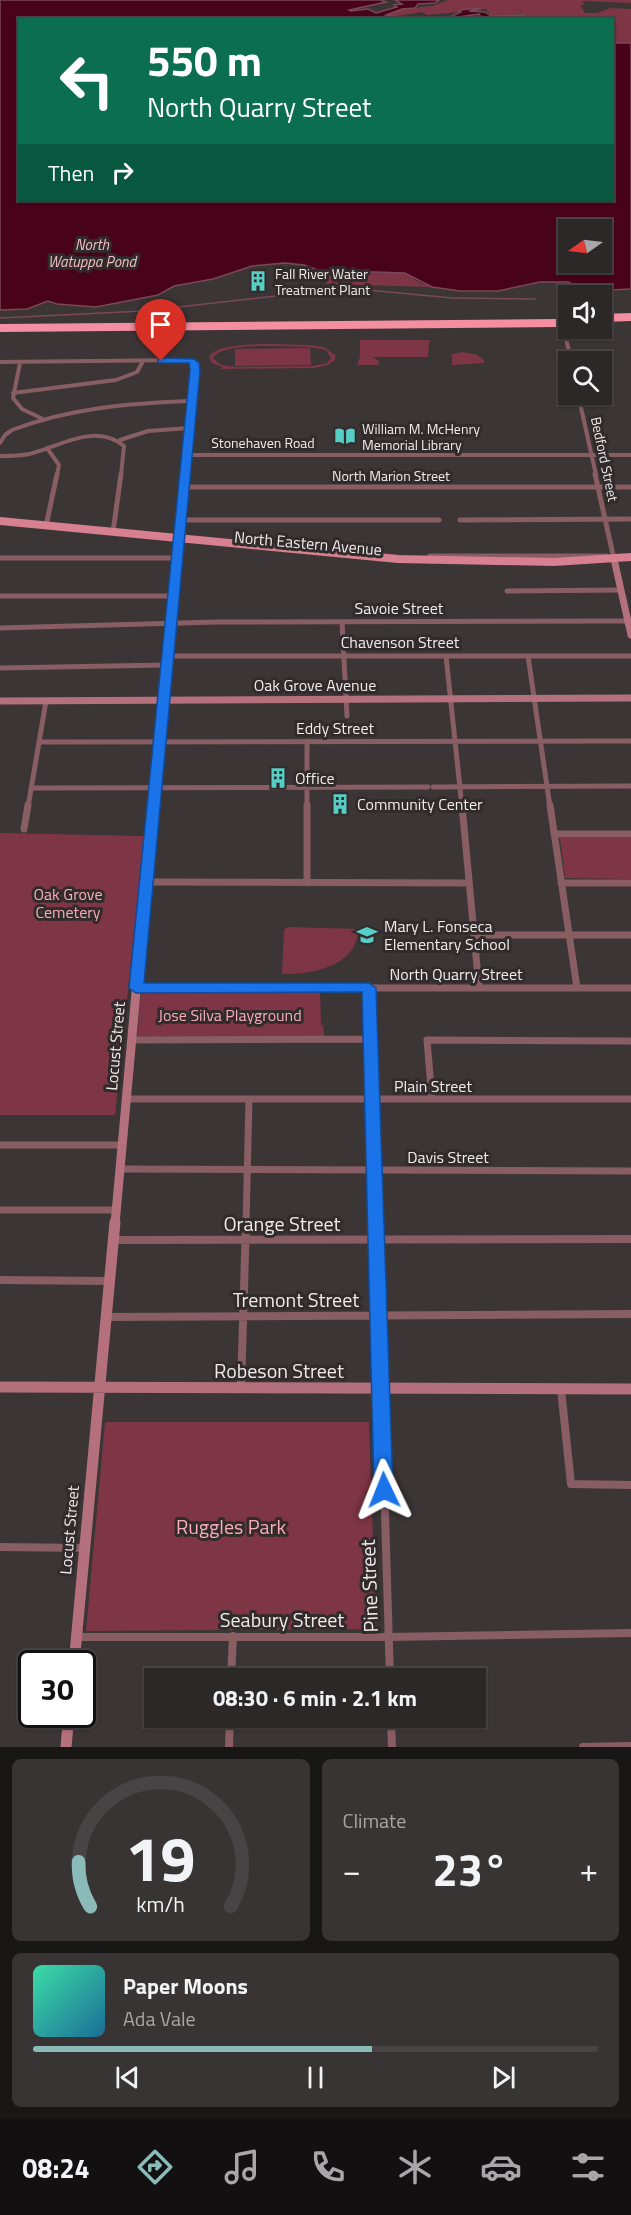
<!DOCTYPE html>
<meta charset="utf-8">
<style>
body{margin:0;font-family:"Titillium Web",sans-serif;background:#393434;color:#f1f3f6;height:100vh;display:flex;flex-direction:column;font-size:22px;white-space:nowrap}
*{box-sizing:border-box;margin:0}
p{font-size:20px;color:#a7a6a8}
.icon{flex:none;width:33px;height:33px;fill:none;stroke:currentColor;stroke-width:2;stroke-linecap:round;stroke-linejoin:round}
.map{position:relative;height:1747px;overflow:hidden}
.sheet{display:flex;flex-direction:column;gap:12px;padding:12px;background:#191616;flex:1}
.sheet>*{flex:none}
.top-card{position:absolute;left:18px;top:18px;width:596px;height:183px;border-radius:0px;box-shadow:0 2px 4px #0004,0 0 0 2px #484445;background:#0b6e4f;color:#fff;overflow:hidden}
.needle{width:39px;rotate:256deg}
.tools{position:absolute;left:558px;top:219px;display:grid;gap:12px}
.tools a{display:grid;place-items:center;width:54px;height:54px;border-radius:0px;background:#2d2828;box-shadow:0 2px 4px #0004,0 0 0 2px #484445;font-size:30px}
.speed{position:absolute;left:18px;top:1650px;display:flex;gap:12px;font-size:30px;font-weight:700;text-align:center}
.speed>*{display:grid;place-content:center;width:78px;height:78px;border-radius:50%;background:#2d2828;box-shadow:0 2px 4px #0004,0 0 0 2px #484445;line-height:1}
.speed .limit{border:3px solid #111;border-radius:9px;background:#fff;color:#111}
.pin{position:absolute;display:grid;place-items:center;width:51px;height:51px;color:#fff;margin:-62px -26px;border-radius:50% 50% 50% 0;rotate:-45deg;box-shadow:0 0 6px #0007}
.pin .icon{rotate:45deg}
.me{position:absolute;width:66px;margin:-33px;rotate:358deg;stroke-linejoin:round;filter:drop-shadow(0 0 4px #0008)}
.turn{display:flex;align-items:center;gap:21px;height:126px;padding:0 30px;font-size:27px}
.turn .icon{width:78px;height:78px;stroke-width:2.5}
.turn b{display:block;font-size:42px;line-height:51px}
.then{display:flex;align-items:center;height:57px;padding:0 30px;background:#0003;gap:12px;font-size:22px}
.big{font-size:45px;font-weight:700;line-height:1.1}
.sheet .card{flex:1;display:flex;flex-direction:column;justify-content:center;gap:9px;min-width:0;padding:0 21px;border-radius:9px;background:#393434}
.sheet .dial{align-items:center;gap:0}
.dial svg{height:156px;overflow:visible;fill:none;stroke:#484445;stroke-width:7;stroke-linecap:round;text-anchor:middle}
.dial text{fill:#f1f3f6;stroke:none}
.song{display:flex;align-items:center;gap:18px}
.cover{width:72px;height:72px;border-radius:9px;background:linear-gradient(135deg,hsl(160 70% 55%),hsl(200 70% 35%))}
.played{height:6px;border-radius:3px;background:linear-gradient(90deg,#8bbbb9 60%,#484445 60%)}
.keys{display:flex;justify-content:space-around;direction:ltr}
.heat{display:flex;justify-content:space-between;align-items:center;font-size:33px;direction:ltr}
.sheet .tiles{flex:1;display:grid;gap:12px;grid-template-columns:1fr 1fr}
.card:last-child{grid-column:span 2}
.trip{position:absolute;left:144px;top:1668px;width:342px;height:60px;border-radius:0px;background:#2d2828;box-shadow:0 2px 4px #0004,0 0 0 2px #484445;font-weight:700;line-height:60px;text-align:center}
.tabs{display:flex;height:96px;justify-content:space-around;align-items:center;background:#121010;color:#a7a6a8}
.tabs .icon{width:42px;height:42px}
.tabs .selected{color:#8bbbb9}
.tabs b{font-size:27px;color:#f1f3f6}
.map>svg:first-child{display:block}
.green{fill:#7e3546;fill-rule:evenodd}
.water{fill:#48021a;stroke:#7a4859;stroke-width:1.5;fill-rule:evenodd}
.lines{fill:none;stroke-linecap:round;stroke-linejoin:round}
.stream{stroke:#7a4859;stroke-width:1.5}
.street-far3{stroke:#885d64;stroke-width:4}
.street-far2{stroke:#885d64;stroke-width:5}
.street-far1{stroke:#885d64;stroke-width:7}
.street{stroke:#885d64;stroke-width:8}
.secondary-far2{stroke:#b4717d;stroke-width:7}
.secondary-far1{stroke:#b4717d;stroke-width:9}
.secondary{stroke:#b4717d;stroke-width:11}
.primary{stroke:#d68090;stroke-width:8}
.highway{stroke:#f48ea1;stroke-width:8}
.highway-bridge{stroke:#f48ea1;stroke-width:8}
.route{fill:#1a73e8;stroke:#114b97;stroke-width:1.5}
.labels{text-anchor:middle;dominant-baseline:central;stroke-width:6;stroke-linejoin:round;paint-order:stroke}
.far-poi-label{font-size:14px;fill:#efeaeb;stroke:#322b2c;text-anchor:start}
.far-street-label{font-size:14px;fill:#efeaeb;stroke:#322b2c}
.far-water-label{font-size:15px;font-style:italic;fill:#f3bec6;stroke:#322b2c}
.street-label{font-size:16px;fill:#efeaeb;stroke:#322b2c}
.poi-label{font-size:16px;fill:#efeaeb;stroke:#322b2c;text-anchor:start}
.park-label{font-size:16px;fill:#f9abb8;stroke:#322b2c}
.near-street-label{font-size:20px;fill:#efeaeb;stroke:#322b2c}
.near-park-label{font-size:20px;fill:#f9abb8;stroke:#322b2c}
</style>
<div class="map">
<svg width="631" height="1747" viewBox="0 0 631 1747">
<rect width="100%" height="100%" fill="#3c3536"/>
<path class="green" d="M448,0H631V3L583,1L584,5H580L585,13H597L610,8L631,9V43H612V20L511,19L524,14L491,16L486,9L460,10L461,12L427,15L422,12L391,17L386,14L402,9L432,6Z
M318,270L405,273L420,283L432,287L327,284Z
M360,340H428L431,341L429,343L428,357H373L379,361L378,365H357L360,357Z
M308,345L324,347L335,355V360L328,365L314,368L221,369L222,367L212,363L209,357C218,339 288,345 308,345ZM308,347L326,350L331,358L327,363L313,366L236,367L221,365L213,358C222,341 289,347 308,347Z
M310,348L311,365L235,366V349Z
M463,352L477,355L484,360V363L452,365V354Z
M0,833L144,836L115,1115H0Z
M560,838H631V879L565,878Z
M288,927L358,929C358,966 311,975 282,974L284,930Z
M320,992L321,1025H323L324,1036L137,1037L141,993Z
M105,1422H369L376,1629L86,1631Z"/>
<path class="water" d="M0,0H380L386,2L349,10L351,11L368,9L376,13L397,7L394,5L402,4L395,0H439L435,3L418,4L415,8L402,9L386,15L416,20H20V200H612V43H631V289L589,291L568,282H540L498,291H460L432,287L405,273L318,270L304,265L285,263L252,266L213,279L174,286L158,295L96,307L57,304L48,301L27,309L0,310ZM568,230H602V262H568Z
M478,8L480,9L469,11L485,12L491,16L525,15L511,19L483,20L479,14L458,17L470,19H433L448,18L461,12L460,10Z"/>
<g class="lines">
<path class="stream" d="M0,318L143,311L347,288L452,298L535,299"/>
<path class="street-far3" d="M558,300L571,362
M0,362L184,360L194,363L184,475
M20,363L13,398L22,409L43,419
M13,393L116,380L137,372L143,361
M578,394L596,475
M120,440L148,431L189,428
M0,443L5,435L12,430C70,408 131,403 192,401
M47,448L59,465L57,475
M187,455H631
M0,456C9,456 19,456 29,454C59,447 95,422 124,446L121,475"/>
<path class="street-far2" d="M595,474L614,559
M183,487H631
M180,520H439
M460,520L631,519
M46,526L57,474
M113,532L121,474
M178,539L184,474
M0,558H177
M430,561V556H607
M507,591L621,590
M0,596H173
M342,622L347,716
M0,628L217,622L628,621
M168,656H631
M446,656L462,807
M528,656L550,807
M0,668L167,665
M307,741V807
M39,742L631,741
M433,787L631,786
M31,788L428,787
M28,807L46,701"/>
<path class="street-far1" d="M307,805V883
M462,805L479,988
M550,805L577,988
M24,829L28,805
M554,834H631
M146,882L469,883
M561,883H631
M474,935H631
M136,988H631
M369,988L376,1224
M132,1040L370,1039
M126,1099H631
M432,1099L427,1040L631,1041
M0,1145H122
M120,1169L631,1171
M0,1210H116
M246,1224L249,1099"/>
<path class="street" d="M376,1222L390,1678
M113,1240L631,1239
M0,1280L109,1281
M106,1317L631,1314
M241,1388L246,1222
M561,1389L571,1484L631,1485
M0,1547L84,1548
M76,1637H388L631,1633
M231,1678L233,1636
M391,1718L392,1747
M229,1747L230,1718
M583,1747L631,1746"/>
<path class="secondary-far2" d="M614,559L631,635
M0,701L631,698
M153,807L178,539"/>
<path class="secondary-far1" d="M115,1224L153,805"/>
<path class="secondary" d="M0,1387L631,1389
M74,1664L115,1222
M66,1747L69,1714"/>
<path class="primary" d="M0,521L398,559L554,562L631,557"/>
<path class="highway" d="M602,318L631,317
M0,328L558,323"/>
<path class="highway-bridge" d="M558,323H567"/>
</g>
<path class="route" d="M161,358L194,359L199,363L200,370L144,983H369L376,988L393,1490L390,1495L384,1497L377,1495L374,1490L362,992L136,993L129,988L190,370L189,363H158V359Z"/>
<defs>
<g id="building-bare" transform="scale(1.62)"><path d="M-4-6H4V6H1V3H-1V6H-4ZM-2.5-4.3h1.7v1.8h-1.7ZM.8-4.3h1.7v1.8H.8ZM-2.5-1h1.7V.8h-1.7ZM.8-1h1.7V.8H.8Z" fill="#55cec5" stroke="#322b2c" stroke-width="2.5" paint-order="stroke"/></g>
<g id="library-bare" transform="scale(1.62)"><path d="M-6-4Q-3-5.5-.7-3.5V5Q-3 3-6 4ZM6-4Q3-5.5 .7-3.5V5Q3 3 6 4Z" fill="#55cec5" stroke="#322b2c" stroke-width="2.5" paint-order="stroke"/></g>
<g id="school-bare" transform="scale(1.62)"><path d="M0-5L7-2L0 1L-7-2ZM-4 1L0 2.5L4 1V4Q0 6-4 4Z" fill="#55cec5" stroke="#322b2c" stroke-width="2.5" paint-order="stroke"/></g>
</defs>
<g fill-rule="evenodd">
<use href="#building-bare" x="258" y="281"/>
<use href="#library-bare" x="345" y="436"/>
<use href="#building-bare" x="278" y="778"/>
<use href="#building-bare" x="340" y="804"/>
<use href="#school-bare" x="367" y="935"/>
</g>
<g class="labels">
<g class="far-poi-label">
<text x="275" y="273">Fall River Water<tspan x="275" dy="16">Treatment Plant</tspan></text>
<text x="362" y="428">William M. McHenry<tspan x="362" dy="16">Memorial Library</tspan></text>
</g>
<g class="far-street-label">
<text x="263" y="442">Stonehaven Road</text>
<text transform="translate(605 459) rotate(78)">Bedford Street</text>
<text x="391" y="475">North Marion Street</text>
</g>
<g class="far-water-label">
<text x="92" y="244">North<tspan x="92" dy="17">Watuppa Pond</tspan></text>
</g>
<g class="street-label">
<text transform="translate(308 543) rotate(5)">North Eastern Avenue</text>
<text x="399" y="608">Savoie Street</text>
<text x="400" y="642">Chavenson Street</text>
<text x="315" y="685">Oak Grove Avenue</text>
<text x="335" y="728">Eddy Street</text>
<text x="456" y="974">North Quarry Street</text>
<text transform="translate(115 1046) rotate(-85)">Locust Street</text>
<text x="433" y="1086">Plain Street</text>
<text x="448" y="1157">Davis Street</text>
<text transform="translate(69 1530) rotate(-85)">Locust Street</text>
</g>
<g class="poi-label">
<text x="295" y="778">Office</text>
<text x="357" y="804">Community Center</text>
<text x="384" y="926">Mary L. Fonseca<tspan x="384" dy="18">Elementary School</tspan></text>
</g>
<g class="park-label">
<text x="68" y="894">Oak Grove<tspan x="68" dy="18">Cemetery</tspan></text>
<text x="230" y="1015">Jose Silva Playground</text>
</g>
<g class="near-street-label">
<text x="282" y="1223">Orange Street</text>
<text x="296" y="1299">Tremont Street</text>
<text x="279" y="1370">Robeson Street</text>
<text transform="translate(369 1586) rotate(-92)">Pine Street</text>
<text x="282" y="1619">Seabury Street</text>
</g>
<g class="near-park-label">
<text x="231" y="1526">Ruggles Park</text>
</g>
</g>
</svg>
<div class="tools">
<a><svg class="needle" viewBox="-14 -14 28 28"><path d="M0-13l5 13h-10z" fill="#e53935"/><path d="M0 13l5-13h-10z" fill="#a7a6a8"/></svg></a>
<a><svg class="icon" aria-label="sound" viewBox="0 0 24 24"><path d="M4 9h4l5-4v14l-5-4H4zM17 9q2 3 0 6"/></svg></a>
<a><svg class="icon" aria-label="search" viewBox="0 0 24 24"><circle cx="10" cy="10" r="6"/><path d="M15 15l6 6"/></svg></a>
</div>
<div class="speed"><div class="limit">30</div></div>
<div class="pin" style="left:161px;top:361px;background:#d93025"><svg class="icon" aria-label="arrive" viewBox="0 0 24 24"><path d="M6 21V4h12l-3 4 3 4H6"/></svg></div>
<svg class="me" style="left:384px;top:1490px" viewBox="-20 -20 40 40"><path d="M0-17L14 15 0 8-14 15z" fill="#1a73e8" stroke="#fff" stroke-width="4"/></svg>
<div class="trip">08:30 · 6 min · 2.1 km</div>
<div class="top-card">
<div class="turn"><svg class="icon" aria-label="left" viewBox="0 0 24 24"><path d="M17 20v-9H6M10 6l-5 5 5 5"/></svg><div><b>550 m</b>North Quarry Street</div></div>
<div class="then">Then<svg class="icon" aria-label="right" viewBox="0 0 24 24"><path d="M7 20v-9h11M14 6l5 5-5 5"/></svg></div>
</div>
</div>
<section class="sheet">
<div class="tiles">
<div class="card dial"><svg viewBox="0 0 100 80">
<path d="M14 69A42 42 0 1 1 86 69"/>
<path d="M14 69A42 42 0 0 1 8 46" stroke="#8bbbb9"/>
<text x="50" y="56" font-size="32" font-weight="700">19</text>
<text x="50" y="72" font-size="11">km/h</text>
</svg></div>
<div class="card"><p>Climate</p>
<div class="heat"><a>−</a><b class="big">23°</b><a>+</a></div>
</div>
<div class="card">
<div class="song"><i class="cover"></i><div><b>Paper Moons</b><p>Ada Vale</p></div></div>
<div class="played"></div>
<div class="keys"><svg class="icon" aria-label="previous" viewBox="0 0 24 24"><path d="M18 5L8 12l10 7zM5 5v14"/></svg><svg class="icon" aria-label="pause" viewBox="0 0 24 24"><path d="M8 5v14M16 5v14"/></svg><svg class="icon" aria-label="next" viewBox="0 0 24 24"><path d="M6 5l10 7-10 7zM19 5v14"/></svg></div>
</div>
</div>
</section>
<nav class="tabs">
<b>08:24</b>
<svg class="icon selected" aria-label="directions" viewBox="0 0 24 24"><path d="M12 3l9 9-9 9-9-9zM9 14v-3h6M13 9l2 2-2 2"/></svg>
<svg class="icon" aria-label="music" viewBox="0 0 24 24"><path d="M9 18V5l10-2v13"/><circle cx="6" cy="18" r="3"/><circle cx="16" cy="16" r="3"/></svg>
<svg class="icon" aria-label="phone" viewBox="0 0 24 24"><path d="M5 4h4l2 5-3 2q2 4 5 5l2-3 5 2v4C11 20 4 13 5 4z"/></svg>
<svg class="icon" aria-label="climate" viewBox="0 0 24 24"><path d="M12 3v18M4 7l16 10M4 17L20 7"/></svg>
<svg class="icon" aria-label="car" viewBox="0 0 24 24"><path d="M5 17H2v-5l4-1 3-4h7l3 4 3 1v5h-3M9 17h6M6 11h13"/><circle cx="7" cy="17" r="2"/><circle cx="17" cy="17" r="2"/></svg>
<svg class="icon" aria-label="filters" viewBox="0 0 24 24"><path d="M4 7h16M4 17h16"/><circle cx="9" cy="7" r="2"/><circle cx="15" cy="17" r="2"/></svg>
</nav>
